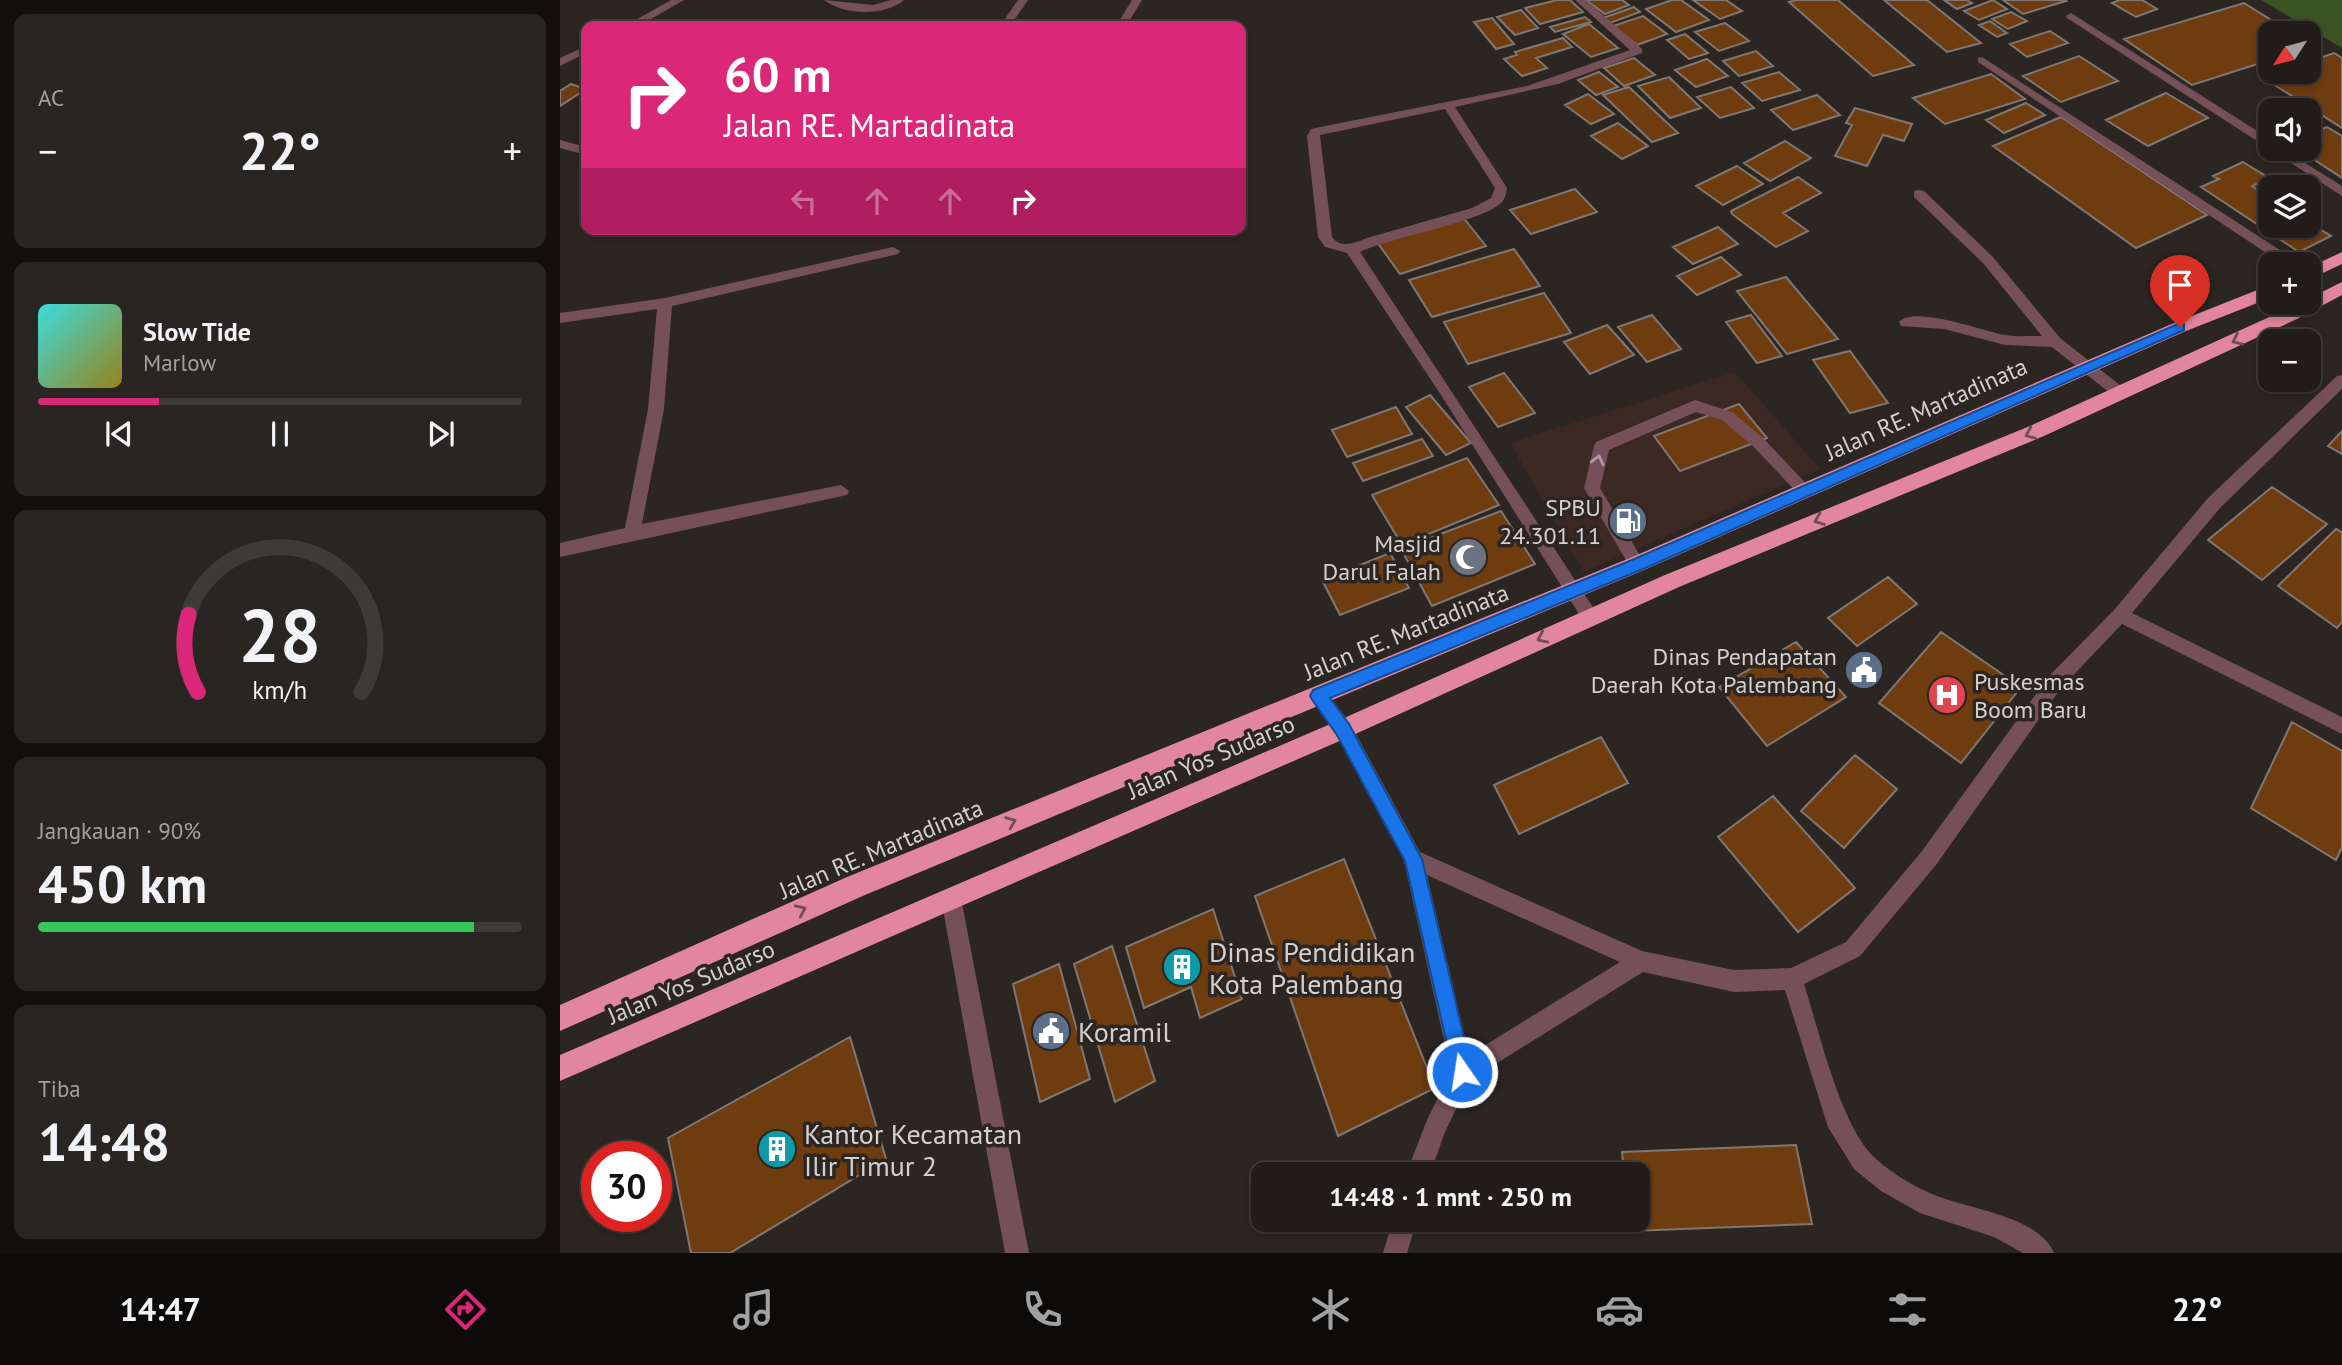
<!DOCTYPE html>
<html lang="id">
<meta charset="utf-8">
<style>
body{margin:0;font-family:"PT Sans",sans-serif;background:#292523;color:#f1f3f6;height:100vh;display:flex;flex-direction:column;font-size:26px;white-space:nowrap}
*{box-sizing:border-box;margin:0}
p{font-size:23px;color:#a2a1a2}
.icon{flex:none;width:38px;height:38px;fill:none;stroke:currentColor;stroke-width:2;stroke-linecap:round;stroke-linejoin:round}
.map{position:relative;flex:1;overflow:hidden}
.drawer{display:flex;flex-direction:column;gap:14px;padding:14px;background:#120f0e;width:560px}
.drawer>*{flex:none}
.banner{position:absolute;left:21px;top:21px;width:665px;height:214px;border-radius:14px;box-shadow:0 4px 10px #0003,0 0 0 2px #3e3a39;background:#db2777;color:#fff;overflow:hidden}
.needle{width:46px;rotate:234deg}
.buttons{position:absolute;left:1698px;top:21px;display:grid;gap:14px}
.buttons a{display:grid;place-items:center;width:63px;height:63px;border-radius:14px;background:#211c1a;box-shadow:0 4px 10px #0003,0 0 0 2px #3e3a39;font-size:35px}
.speed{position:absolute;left:21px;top:1141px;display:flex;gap:14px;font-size:35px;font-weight:700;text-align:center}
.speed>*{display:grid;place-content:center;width:91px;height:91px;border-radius:50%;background:#211c1a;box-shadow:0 4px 10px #0003,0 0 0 2px #3e3a39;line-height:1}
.speed .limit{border:10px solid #d22;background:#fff;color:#111}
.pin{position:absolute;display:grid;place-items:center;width:60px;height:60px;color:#fff;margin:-72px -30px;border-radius:50% 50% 50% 0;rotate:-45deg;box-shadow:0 0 7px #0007}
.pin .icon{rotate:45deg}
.me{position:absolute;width:77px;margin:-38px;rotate:347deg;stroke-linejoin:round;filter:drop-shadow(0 0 5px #0008)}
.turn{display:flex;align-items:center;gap:24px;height:147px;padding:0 28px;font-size:32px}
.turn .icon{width:91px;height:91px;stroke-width:2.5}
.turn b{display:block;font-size:49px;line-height:60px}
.lanes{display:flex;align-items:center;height:66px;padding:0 28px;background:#0003;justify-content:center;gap:35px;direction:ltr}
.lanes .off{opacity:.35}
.big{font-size:52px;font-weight:800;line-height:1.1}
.drawer .widget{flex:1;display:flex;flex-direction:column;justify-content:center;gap:10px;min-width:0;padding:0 24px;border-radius:14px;background:#292523}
.drawer .dial{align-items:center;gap:0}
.dial svg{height:182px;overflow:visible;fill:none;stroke:#3e3a39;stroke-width:7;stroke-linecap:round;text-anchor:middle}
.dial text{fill:#f1f3f6;stroke:none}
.song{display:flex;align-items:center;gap:21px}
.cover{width:84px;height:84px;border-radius:10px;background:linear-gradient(135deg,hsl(180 70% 55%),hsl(50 70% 35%))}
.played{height:7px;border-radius:4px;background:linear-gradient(90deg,#db2777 25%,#3e3a39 25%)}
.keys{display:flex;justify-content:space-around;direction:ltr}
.heat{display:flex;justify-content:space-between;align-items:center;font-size:38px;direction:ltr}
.charge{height:10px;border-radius:5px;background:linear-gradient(90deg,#34c759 90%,#3e3a39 0)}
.trip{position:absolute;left:691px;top:1162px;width:399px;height:70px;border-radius:14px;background:#211c1a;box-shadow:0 4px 10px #0003,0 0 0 2px #3e3a39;font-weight:800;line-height:70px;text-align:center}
.dock{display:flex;height:112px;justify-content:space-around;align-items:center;background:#0d0b0a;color:#a2a1a2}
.dock .icon{width:49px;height:49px}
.dock .current{color:#db2777}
.dock b{font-size:32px;color:#f1f3f6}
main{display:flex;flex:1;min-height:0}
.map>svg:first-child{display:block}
.commercial{fill:#3c2923}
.green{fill:#3b5322}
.building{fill:#6f3c10;stroke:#7f7773;stroke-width:2}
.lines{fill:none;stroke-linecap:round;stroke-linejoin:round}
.minor{fill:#755058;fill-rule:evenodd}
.highway{fill:#e1869c;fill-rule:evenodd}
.oneway{stroke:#744c53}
.oneway2{stroke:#ae9d9f}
.route{fill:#1a73e8;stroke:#114b97;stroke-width:2}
.labels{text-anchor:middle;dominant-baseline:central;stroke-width:7;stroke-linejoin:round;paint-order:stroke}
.street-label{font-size:24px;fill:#d4d0ce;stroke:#2c2622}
.poi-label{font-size:24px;fill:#d4d0ce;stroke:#2c2622;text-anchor:end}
.near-poi-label{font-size:28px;fill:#d4d0ce;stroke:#2c2622;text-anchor:start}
</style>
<main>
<section class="drawer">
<div class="widget"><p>AC</p>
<div class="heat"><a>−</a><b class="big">22°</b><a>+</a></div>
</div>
<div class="widget">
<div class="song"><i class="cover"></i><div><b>Slow Tide</b><p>Marlow</p></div></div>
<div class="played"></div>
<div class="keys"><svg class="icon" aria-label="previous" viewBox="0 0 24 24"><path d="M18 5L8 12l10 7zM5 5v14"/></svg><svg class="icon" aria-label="pause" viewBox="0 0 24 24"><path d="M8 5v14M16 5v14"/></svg><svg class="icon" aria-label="next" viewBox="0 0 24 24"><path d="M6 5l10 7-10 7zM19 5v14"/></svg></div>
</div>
<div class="widget dial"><svg viewBox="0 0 100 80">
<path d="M14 69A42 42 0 1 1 86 69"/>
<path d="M14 69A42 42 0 0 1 10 35" stroke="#db2777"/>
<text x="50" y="56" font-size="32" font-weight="700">28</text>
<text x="50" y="72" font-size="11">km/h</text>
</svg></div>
<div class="widget"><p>Jangkauan · 90%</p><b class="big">450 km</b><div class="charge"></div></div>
<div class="widget"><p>Tiba</p><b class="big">14:48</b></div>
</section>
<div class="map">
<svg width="1782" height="1253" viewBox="0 0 1782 1253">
<rect width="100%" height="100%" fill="#2c2622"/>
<path class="commercial" d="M1175,372L1260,469L1024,572L950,443Z"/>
<path class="green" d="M1701,0H1782V48Z"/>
<path class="building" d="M997,0H1010L1023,12L980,24L965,8Z
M1026,0H1062L1069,5L1045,14Z
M1112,0H1121L1149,20L1116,32L1086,9Z
M1133,0H1166L1182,11L1160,19Z
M1236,0H1278L1354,65L1313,76L1229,2Z
M1324,0H1367L1421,43L1387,52Z
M1384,0H1407L1412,3L1397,9Z
M1433,0L1447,9L1419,20L1404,11Z
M1443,0H1504L1506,1L1463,14Z
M1560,0H1582L1597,9L1576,17L1552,3Z
M1684,3L1732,33H1710V60L1632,85L1564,39Z
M1074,7L1080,12L1050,23L1043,18Z
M961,10L978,28L955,35L937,17Z
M1451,12L1467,21L1448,29L1432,19Z
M1083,16L1107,34L1077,45L1053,26Z
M1025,17L1031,22L995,32L990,27Z
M932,18L954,44L936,49L914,22Z
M1430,21L1447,33L1437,37L1419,25Z
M1165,23L1189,41L1159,51L1135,32Z
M1029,24L1058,48L1031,57L1003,34Z
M1490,31L1508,43L1467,57L1450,44Z
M1125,34L1148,53L1129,59L1107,40Z
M1003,38L1012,47L976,58L987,68L962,76L944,59L957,55L955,52Z
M1196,51L1213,66L1179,76L1163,61Z
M1774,53L1782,58V128L1702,77L1717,72H1748V62Z
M1519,56L1558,81L1501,102L1463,76Z
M1074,58L1095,75L1064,86L1044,68Z
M1147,59L1168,76L1136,87L1115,70Z
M1039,72L1058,87L1036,95L1018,80Z
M1219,72L1240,90L1202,101L1182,83Z
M1431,74L1465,99L1385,124L1353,98Z
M1109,77L1141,108L1110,118L1078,86Z
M11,84L26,89L0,106V91Z
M1069,87L1118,133L1092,142L1043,95Z
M1171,87L1194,108L1160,118L1137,97Z
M1606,93L1648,118L1588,146L1546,120Z
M1028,94L1054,114L1031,124L1005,105Z
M1257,95L1280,115L1233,130L1211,110Z
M1466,103L1485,115L1444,133L1426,120Z
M1295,108L1352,124L1344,141L1323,135L1307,166L1275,156L1292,125L1286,123Z
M1501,117L1647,215L1576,248L1433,146Z
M1058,123L1088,146L1062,159L1031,136Z
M1767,127L1782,136V178L1738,149H1748V134Z
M1225,141L1251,158L1210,181L1184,163Z
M1683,162L1709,178L1692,186L1710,197V226H1748V222L1771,236L1739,252L1641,187L1659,179L1653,176Z
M1177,166L1203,184L1163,205L1136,186Z
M1238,177L1261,193L1223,213L1248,231L1216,247L1172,214L1171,211Z
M1015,189L1037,212L971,234L950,210Z
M902,216L926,246L840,274L817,242Z
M1158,227L1178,244L1133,264L1113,247Z
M954,249L980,286L872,317L849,280Z
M1161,257L1181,275L1137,295L1117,276Z
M1226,277L1278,339L1227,354L1177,291Z
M984,293L1011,333L908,364L884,322Z
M1092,315L1121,349L1087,362L1058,327Z
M1191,315L1222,356L1197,363L1166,322Z
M1047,325L1074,355L1030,374L1004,342Z
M1290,351L1328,403L1290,413L1253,360Z
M944,373L975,413L938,427L909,387Z
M870,395L911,443L886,455L846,407Z
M1179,404L1207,438L1120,471L1094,436Z
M836,407L852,434L787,457L772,430Z
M1782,431V454L1768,446Z
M862,439L873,456L803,481L793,463Z
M907,458L939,505L842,545L812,495Z
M1712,487L1767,524L1702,580L1648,540Z
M941,511L975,564L872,606L841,549Z
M1776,529L1782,532V622L1777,628L1718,586Z
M830,553L849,588L780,615L762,580Z
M1328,577L1357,604L1297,646L1268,618Z
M1381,632L1461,687L1401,763L1319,703Z
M1236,642L1286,697L1207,746L1159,687Z
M1732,722L1782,751V847L1776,860L1691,808Z
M1041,737L1068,783L959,834L934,785Z
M1295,755L1337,789L1284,848L1241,811Z
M1213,796L1295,888L1238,932L1158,837Z
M784,859L875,1088L778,1136L695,896Z
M653,909L682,999L640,1018L631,987L584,1008L566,947Z
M552,946L595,1081L555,1102L514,964Z
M499,964L530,1079L480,1102L453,984Z
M290,1037L326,1159L170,1253H131L108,1138Z
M1236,1145L1252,1224L1071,1231L1070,1220H1078V1174H1064L1062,1152Z"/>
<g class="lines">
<path class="minor" d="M111,0H124L79,26H65Z
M264,0L313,5L331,0H344C324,17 284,15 264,0Z
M458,0H468L450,26H440Z
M572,0H582L566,26H556Z
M1015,0H1026L1082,49V53L998,84L895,107L947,188C946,193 945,200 941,203C921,222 832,237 800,252L1036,612L1039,617L1036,622L1030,624L1024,622L881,395L787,253L765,247L758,237L747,136L751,129L755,128L967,86L1070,50ZM885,109L935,188L931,198L912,208L807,238C795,243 781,249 772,237L760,135Z
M1511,13L1710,139V149H1723L1782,186V196L1507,18L1506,16Z
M26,46V53L0,66V58Z
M1422,57L1737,261L1739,264H1723L1418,62V58Z
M0,140L26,147V155L0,148Z
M1359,190L1364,191L1433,257L1500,338L1565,389L1568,393L1565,397H1555L1492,347L1445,345L1384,329L1341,326L1339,322C1354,305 1423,331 1444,335C1456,337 1470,336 1482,336L1423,263L1354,197V191Z
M333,247L340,251L338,254L112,306L104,409L82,524L281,485L289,491L287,495L0,557V543L65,528L88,409L97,309L0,323V313L105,298Z
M1782,375V389L1660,508L1572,613L1782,717V734L1562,624L1501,688L1376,865L1300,956L1244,984C1259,1031 1279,1118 1310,1153C1326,1170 1351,1185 1372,1194C1406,1209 1478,1215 1494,1253H1463L1434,1237L1360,1213L1321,1191L1294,1169L1268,1127L1225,990L1174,992L1083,972L910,1080L885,1132L870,1174H846L867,1120L891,1071L844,861L776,735L753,702L750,696L753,690L759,688L765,690L790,723L860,852L1082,951L1174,970L1231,968L1286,942L1362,851L1489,676L1554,610L1648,498L1777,376ZM867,875L1060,962L909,1055Z
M1135,400L1172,412L1204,439L1253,491L1245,497L1239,495L1194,447L1162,420L1136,412L1049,450L1040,488L1085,564L1083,569H1071L1024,488L1034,446L1036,442Z
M391,888L398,891L401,898L469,1253H445L381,898L384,891Z
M833,1220H857L847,1253H823Z"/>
<path class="highway" d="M1782,252V264L1748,280V268Z
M1782,282V295L1737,319L1484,436L1119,587L791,736L0,1081V1055L775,722L1105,575L1470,426L1740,303H1748V299Z
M1710,285V298L1626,331L1084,570L305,895L0,1031V1005L287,877L1070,558L1614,323Z"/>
</g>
<defs><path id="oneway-chevron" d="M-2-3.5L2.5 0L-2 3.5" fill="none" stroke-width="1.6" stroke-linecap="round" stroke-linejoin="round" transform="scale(1.75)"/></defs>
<g class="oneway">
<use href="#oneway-chevron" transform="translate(1677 340) rotate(155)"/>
<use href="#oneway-chevron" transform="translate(1470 434) rotate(157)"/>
<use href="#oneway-chevron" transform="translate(1259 520) rotate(158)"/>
<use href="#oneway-chevron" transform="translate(982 638) rotate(156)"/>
<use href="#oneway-chevron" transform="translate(451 822) rotate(-22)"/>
<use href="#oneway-chevron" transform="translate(241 910) rotate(-24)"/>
</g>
<use class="oneway2" href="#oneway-chevron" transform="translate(1038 460) rotate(-76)"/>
<path class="route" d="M1620,323L1624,324V330L1083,569L770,698L789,724L862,859L912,1072L909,1079L902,1082L895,1079L845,861L777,735L753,701L750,696L753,690L1072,560Z"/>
<defs>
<g id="fuel-disc" transform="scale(2.0125)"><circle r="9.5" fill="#5c6f8a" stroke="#2c2622"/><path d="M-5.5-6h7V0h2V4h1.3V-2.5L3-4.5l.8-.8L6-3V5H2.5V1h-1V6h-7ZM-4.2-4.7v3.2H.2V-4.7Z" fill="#fff"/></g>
<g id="mosque-disc" transform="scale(2.0125)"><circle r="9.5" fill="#6b7280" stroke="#2c2622"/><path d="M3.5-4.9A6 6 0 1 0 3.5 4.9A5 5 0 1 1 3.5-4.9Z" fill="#fff"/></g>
<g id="civic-disc" transform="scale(2.0125)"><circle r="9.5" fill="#5c6f8a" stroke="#2c2622"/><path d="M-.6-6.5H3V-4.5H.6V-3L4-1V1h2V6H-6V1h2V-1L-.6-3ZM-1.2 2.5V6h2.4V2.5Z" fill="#fff"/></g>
<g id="hospital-disc" transform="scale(2.0125)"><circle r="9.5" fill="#e0444e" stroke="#2c2622"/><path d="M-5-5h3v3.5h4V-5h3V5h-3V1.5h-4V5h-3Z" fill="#fff"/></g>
<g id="building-disc" transform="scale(2.0125)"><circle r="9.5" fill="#0f9aa8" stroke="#2c2622"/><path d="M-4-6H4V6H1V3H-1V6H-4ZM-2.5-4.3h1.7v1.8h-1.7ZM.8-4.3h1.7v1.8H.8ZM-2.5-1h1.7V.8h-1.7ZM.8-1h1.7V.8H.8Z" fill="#fff"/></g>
</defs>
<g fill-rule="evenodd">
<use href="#fuel-disc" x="1068" y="521"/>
<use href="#mosque-disc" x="908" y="557"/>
<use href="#civic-disc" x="1304" y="670"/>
<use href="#hospital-disc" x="1387" y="695"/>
<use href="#building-disc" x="622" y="967"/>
<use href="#civic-disc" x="491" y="1031"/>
<use href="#building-disc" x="217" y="1149"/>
</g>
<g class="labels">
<g class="street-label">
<text transform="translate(1366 409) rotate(-24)">Jalan RE. Martadinata</text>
<text transform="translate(846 632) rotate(-22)">Jalan RE. Martadinata</text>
<text transform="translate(651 757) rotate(-23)">Jalan Yos Sudarso</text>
<text transform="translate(321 849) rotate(-23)">Jalan RE. Martadinata</text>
<text transform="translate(131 982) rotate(-23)">Jalan Yos Sudarso</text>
</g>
<g class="poi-label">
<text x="1041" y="507">SPBU<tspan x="1041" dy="28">24.301.11</tspan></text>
<text x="881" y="543">Masjid<tspan x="881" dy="28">Darul Falah</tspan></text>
<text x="1277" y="656">Dinas Pendapatan<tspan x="1277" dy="28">Daerah Kota Palembang</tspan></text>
<text x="1414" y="681" text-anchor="start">Puskesmas<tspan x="1414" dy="28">Boom Baru</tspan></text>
</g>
<g class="near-poi-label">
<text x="649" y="951">Dinas Pendidikan<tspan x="649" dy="32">Kota Palembang</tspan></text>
<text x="518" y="1031">Koramil</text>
<text x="244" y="1133">Kantor Kecamatan<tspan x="244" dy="32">Ilir Timur 2</tspan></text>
</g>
</g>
</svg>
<div class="buttons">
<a><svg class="needle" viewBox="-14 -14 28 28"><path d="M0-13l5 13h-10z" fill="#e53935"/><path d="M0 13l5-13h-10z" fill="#a2a1a2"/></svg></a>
<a><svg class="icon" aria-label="sound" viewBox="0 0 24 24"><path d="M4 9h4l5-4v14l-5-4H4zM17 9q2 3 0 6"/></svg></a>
<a><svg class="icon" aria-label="layers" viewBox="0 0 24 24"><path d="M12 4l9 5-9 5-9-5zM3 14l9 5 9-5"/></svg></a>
<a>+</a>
<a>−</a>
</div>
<div class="speed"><div class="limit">30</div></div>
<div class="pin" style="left:1620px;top:327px;background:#d93025"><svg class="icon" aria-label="arrive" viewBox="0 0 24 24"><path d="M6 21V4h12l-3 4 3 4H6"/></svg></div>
<svg class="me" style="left:902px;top:1072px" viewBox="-20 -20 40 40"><circle r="17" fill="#1a73e8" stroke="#fff" stroke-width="3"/><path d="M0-11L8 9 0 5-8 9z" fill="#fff"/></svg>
<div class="trip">14:48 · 1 mnt · 250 m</div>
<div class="banner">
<div class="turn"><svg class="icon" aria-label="right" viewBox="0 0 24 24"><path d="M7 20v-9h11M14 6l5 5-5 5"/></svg><div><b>60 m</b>Jalan RE. Martadinata</div></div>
<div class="lanes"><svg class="icon off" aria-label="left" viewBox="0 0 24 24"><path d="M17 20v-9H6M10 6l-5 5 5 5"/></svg><svg class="icon off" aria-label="ahead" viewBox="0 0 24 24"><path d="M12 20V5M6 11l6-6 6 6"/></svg><svg class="icon off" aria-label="ahead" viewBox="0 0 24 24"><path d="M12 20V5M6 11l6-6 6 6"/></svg><svg class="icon" aria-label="right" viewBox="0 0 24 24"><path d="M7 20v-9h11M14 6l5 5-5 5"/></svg></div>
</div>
</div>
</main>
<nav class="dock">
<b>14:47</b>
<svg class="icon current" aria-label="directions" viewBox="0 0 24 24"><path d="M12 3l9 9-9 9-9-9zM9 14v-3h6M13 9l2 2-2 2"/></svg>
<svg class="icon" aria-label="music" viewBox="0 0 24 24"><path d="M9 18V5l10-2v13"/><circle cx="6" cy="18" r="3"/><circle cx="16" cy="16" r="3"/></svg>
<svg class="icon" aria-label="phone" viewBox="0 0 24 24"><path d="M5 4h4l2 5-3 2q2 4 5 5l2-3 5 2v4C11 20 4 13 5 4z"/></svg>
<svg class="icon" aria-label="climate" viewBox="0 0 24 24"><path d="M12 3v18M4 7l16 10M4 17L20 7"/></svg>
<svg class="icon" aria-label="car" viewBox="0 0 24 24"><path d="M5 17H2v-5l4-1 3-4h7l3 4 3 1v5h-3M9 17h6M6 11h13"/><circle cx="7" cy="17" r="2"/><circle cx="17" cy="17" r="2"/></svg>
<svg class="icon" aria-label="filters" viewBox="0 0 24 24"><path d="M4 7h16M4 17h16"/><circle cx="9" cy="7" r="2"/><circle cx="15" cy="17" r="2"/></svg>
<b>22°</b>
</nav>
